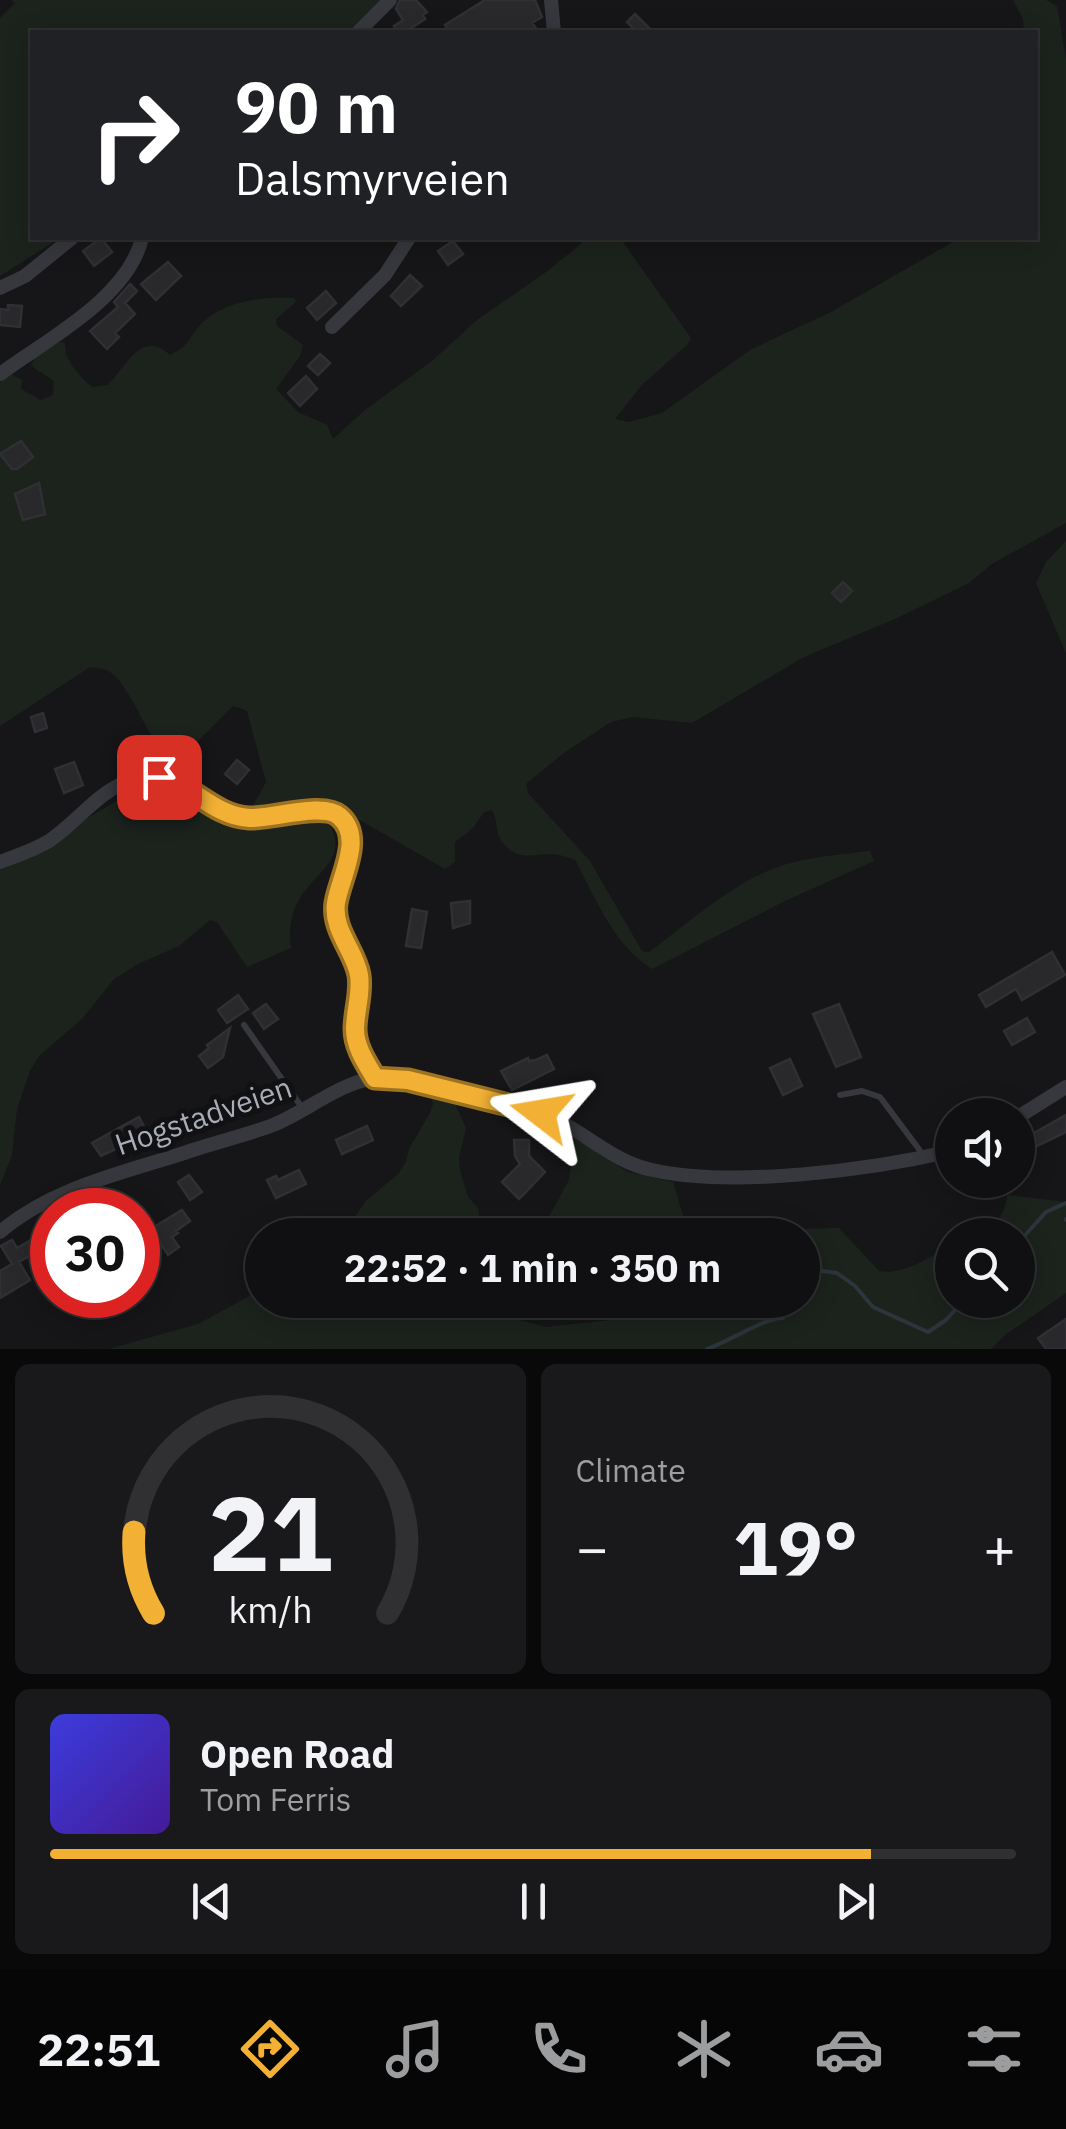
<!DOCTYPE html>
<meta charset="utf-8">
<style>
body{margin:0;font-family:"IBM Plex Sans",sans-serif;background:#19191b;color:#f1f3f6;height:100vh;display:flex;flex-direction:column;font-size:38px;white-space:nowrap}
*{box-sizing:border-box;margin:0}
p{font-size:32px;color:#9c9d9f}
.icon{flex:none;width:55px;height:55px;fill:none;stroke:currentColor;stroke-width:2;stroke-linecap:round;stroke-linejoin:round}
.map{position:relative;height:1349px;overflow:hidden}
.details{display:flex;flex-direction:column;gap:15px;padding:15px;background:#09090a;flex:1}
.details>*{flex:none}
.hud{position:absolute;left:30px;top:30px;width:1008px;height:210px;border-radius:0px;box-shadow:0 5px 25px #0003,0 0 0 2px #303032;background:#202124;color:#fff;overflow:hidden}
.tools{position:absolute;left:935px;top:1098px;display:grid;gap:20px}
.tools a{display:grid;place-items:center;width:100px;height:100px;border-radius:50%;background:#101012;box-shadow:0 5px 25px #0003,0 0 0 2px #303032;font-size:50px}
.speed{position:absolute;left:30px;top:1188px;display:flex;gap:20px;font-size:50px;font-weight:700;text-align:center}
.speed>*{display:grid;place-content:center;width:130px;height:130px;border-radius:50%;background:#101012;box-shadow:0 5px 25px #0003,0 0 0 2px #303032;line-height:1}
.speed .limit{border:15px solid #d22;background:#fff;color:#111}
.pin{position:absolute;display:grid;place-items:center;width:85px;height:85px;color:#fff;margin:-42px;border-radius:20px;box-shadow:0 5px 15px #0006}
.me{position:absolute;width:110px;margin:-55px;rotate:284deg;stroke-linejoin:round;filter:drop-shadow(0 0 8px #0008)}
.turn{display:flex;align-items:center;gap:35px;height:210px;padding:0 40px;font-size:45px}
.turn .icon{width:130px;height:130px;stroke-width:2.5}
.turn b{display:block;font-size:70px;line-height:85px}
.big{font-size:75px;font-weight:800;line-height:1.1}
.details .tile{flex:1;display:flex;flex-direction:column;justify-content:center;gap:15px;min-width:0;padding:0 35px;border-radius:15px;background:#19191b}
.details .dial{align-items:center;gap:0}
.dial svg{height:260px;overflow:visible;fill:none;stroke:#303032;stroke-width:7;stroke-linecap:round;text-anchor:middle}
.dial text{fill:#f1f3f6;stroke:none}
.song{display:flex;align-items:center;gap:30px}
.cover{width:120px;height:120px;border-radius:15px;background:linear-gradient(135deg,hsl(240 70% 55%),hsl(260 70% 35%))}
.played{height:10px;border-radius:5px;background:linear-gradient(90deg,#f2b134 85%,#303032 85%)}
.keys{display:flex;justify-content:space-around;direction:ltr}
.heat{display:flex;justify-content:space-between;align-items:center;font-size:55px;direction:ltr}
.details .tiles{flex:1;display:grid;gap:15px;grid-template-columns:1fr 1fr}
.tile:last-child{grid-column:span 2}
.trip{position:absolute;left:245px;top:1218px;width:575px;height:100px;border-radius:50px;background:#101012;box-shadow:0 5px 25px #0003,0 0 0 2px #303032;font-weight:800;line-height:100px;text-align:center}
.dock{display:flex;height:160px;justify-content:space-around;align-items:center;background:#060607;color:#9c9d9f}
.dock .icon{width:70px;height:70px}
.dock .active{color:#f2b134}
.dock b{font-size:45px;color:#f1f3f6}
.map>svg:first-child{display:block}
.green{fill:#1c231d}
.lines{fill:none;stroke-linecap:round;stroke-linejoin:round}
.stream{stroke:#2c353c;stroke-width:4}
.building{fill:#29292c;stroke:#303034;stroke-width:2.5}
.lane{stroke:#37383d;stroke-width:6}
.street{stroke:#37383d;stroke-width:14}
.route-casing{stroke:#9d7322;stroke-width:25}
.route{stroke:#f2b134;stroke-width:18}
.labels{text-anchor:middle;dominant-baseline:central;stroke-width:10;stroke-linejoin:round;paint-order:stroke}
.street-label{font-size:30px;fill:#a8adb8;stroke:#111113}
</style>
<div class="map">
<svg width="1066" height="1349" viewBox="0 0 1066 1349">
<rect width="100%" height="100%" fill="#161618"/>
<path class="green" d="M11,0H380L347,32H32V238H60L0,276V18L15,3Z
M1013,0H1046L1057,6L1066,60V523L992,564L969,583L895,619L804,657L692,723L633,717L611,722L565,752L526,784L528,793L590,861L642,951L649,952C693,920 740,875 794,862C818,856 845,854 870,851L874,861L785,901L652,969C612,943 597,900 575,860C568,858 559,854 552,854C531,854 517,862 501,840C495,831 498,820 492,810L484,812L473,828L455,842V862L445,869L351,815L331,811L327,821C351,855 319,870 302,895C291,911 288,931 291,948L247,967L217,922L210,920L179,946L138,964L114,979L82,1019L39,1056L30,1071L17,1109L12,1155L0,1185V862L71,828L123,797L148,792L178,796L237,820L251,809L266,782L247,711L233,706L197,742L161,751C148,733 127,685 113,674C106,669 99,668 90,667L0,726V382L11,374L22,380L21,389L41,400L53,395L54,381L31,366L35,357L59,342L65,343C64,360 80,377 92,387L108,385C127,366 141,329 170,355C190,346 189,336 203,322C227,300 263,297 294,298L296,302L276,319L277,326L303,345L300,356L276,389L298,412L327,425L333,439L365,410L432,361L477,320L549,270L588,238H620L691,338L688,344L642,385L615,419L629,422L662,413L750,350L831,312L960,238H1035V32H1024L1023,19Z
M1066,541V653L1036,583L1046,562Z
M430,1090L451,1095L466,1128L459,1158L460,1170L468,1197L478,1208L483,1235H343L365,1202L399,1173L406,1162L409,1149L430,1113L433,1104Z
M575,1139L628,1172L673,1182L685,1222L671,1235H539L569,1180Z
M1007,1195L1066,1202V1293L1005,1335L991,1349H109L198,1324L262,1289V1300H554L503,1316L546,1327L629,1318L644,1300H802V1235H708L710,1231L839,1228L879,1271C903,1276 932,1256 952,1244V1300H1018V1235H970C992,1223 1004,1223 1007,1195Z"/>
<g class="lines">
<path class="stream" d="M1066,1219V1220
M1018,1243L1046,1212L1066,1203
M802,1273L808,1269L837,1273L855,1286L873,1307L928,1332L946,1320L964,1300
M707,1349C726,1343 769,1316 783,1318L793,1300"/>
</g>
<path class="building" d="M400,0H416L427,12L423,15L425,19L405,32H398L394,26L403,20L396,9Z
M485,0H535L542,17L532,23L539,32H449L445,25Z
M635,14L653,32H637L627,22Z
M101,238L112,252L94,266L83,251Z
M453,241L463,254L448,265L438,251Z
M168,262L181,276L156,300L141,284Z
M410,275L422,286L401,306L391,296Z
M130,284L137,291L125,303L135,314L115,333L119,337L107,349L90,331L118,307L114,302Z
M326,291L336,303L317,320L307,308Z
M8,305L22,306L20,327L0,325V309L8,310Z
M320,354L330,363L318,375L308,366Z
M306,376L317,389L300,406L288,393Z
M21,441L33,457L17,469H12L0,454Z
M39,483L45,514L23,520L15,494Z
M843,582L852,591L841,602L832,593Z
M43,713L47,728L35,732L31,717Z
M237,760L249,770L237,784L225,774Z
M74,762L83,785L64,793L55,769Z
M470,901V923L453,928L451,903Z
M412,909L427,912L421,948L406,946Z
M1052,952L1065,975L1022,1000L1016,989L986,1007L979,995Z
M238,995L248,1009L227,1023L218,1010Z
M266,1004L278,1019L264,1029L253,1013Z
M839,1004L861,1057L836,1067L813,1014Z
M1027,1018L1035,1032L1012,1045L1004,1031Z
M230,1028L223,1057L208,1068L199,1056L209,1048L207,1045Z
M547,1055L554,1069L512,1090L501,1071L528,1058L529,1061L536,1060Z
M790,1059L802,1086L783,1095L770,1068Z
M1066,1115V1132L1018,1155V1142Z
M139,1117L148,1134L101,1156L92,1143Z
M367,1126L373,1140L342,1154L336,1140Z
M514,1140H529V1156L545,1172L519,1199L502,1182L520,1164L515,1156Z
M299,1170L306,1184L276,1198L267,1180L276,1176L278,1180Z
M189,1175L202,1192L190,1200L178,1182Z
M182,1210L190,1221L176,1231L178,1233L172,1237L179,1247L168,1255L151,1229Z
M38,1236L45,1247L19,1262L30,1280L0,1298V1271L12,1264L1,1246L12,1240L17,1248Z
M67,1295H84L90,1305L77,1312Z
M1066,1319V1349H1046L1038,1338Z"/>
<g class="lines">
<path class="lane" d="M244,1025L303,1109
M840,1095L862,1091L880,1097L924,1156"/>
<path class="street" d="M551,0L554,32
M358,32L390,0
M0,288L25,276L72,238
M332,327L385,275L409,238
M0,374C46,340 128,298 142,238
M0,862C16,856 34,850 49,841C78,822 100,788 135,779C176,768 201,808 238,817C267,823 313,802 336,814C370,831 333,886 336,913C338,936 356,954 359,977C362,995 354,1012 355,1030C355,1048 367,1063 375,1078
M1018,1117L1066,1087
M0,1232C54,1186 128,1172 193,1150C220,1141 247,1135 273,1125C306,1112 340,1082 376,1078C407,1074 529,1106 559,1121C590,1137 617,1163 652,1170C734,1188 870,1170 952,1151"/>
</g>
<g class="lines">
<g class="route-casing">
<path id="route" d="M159,777C192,784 213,816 249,818C272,819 323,802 339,816C365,837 340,877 336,903C332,930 355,951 359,975C362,993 355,1011 355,1029C355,1047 366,1063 375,1078L408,1080L541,1113"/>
</g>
<use href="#route" class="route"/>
</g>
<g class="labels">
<g class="street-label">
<text transform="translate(203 1115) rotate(-19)">Hogstadveien</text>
</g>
</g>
</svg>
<div class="tools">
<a><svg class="icon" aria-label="sound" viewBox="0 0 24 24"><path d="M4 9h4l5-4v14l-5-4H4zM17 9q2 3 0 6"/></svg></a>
<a><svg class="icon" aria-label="search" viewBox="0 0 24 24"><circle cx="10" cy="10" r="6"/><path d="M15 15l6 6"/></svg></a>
</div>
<div class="speed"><div class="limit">30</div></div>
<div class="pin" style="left:159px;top:777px;background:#d93025"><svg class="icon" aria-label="arrive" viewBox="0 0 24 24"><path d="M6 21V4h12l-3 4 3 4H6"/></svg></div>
<svg class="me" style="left:541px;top:1113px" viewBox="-20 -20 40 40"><path d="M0-17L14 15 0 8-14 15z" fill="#f2b134" stroke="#fff" stroke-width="4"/></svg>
<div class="trip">22:52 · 1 min · 350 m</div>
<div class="hud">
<div class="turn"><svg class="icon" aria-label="right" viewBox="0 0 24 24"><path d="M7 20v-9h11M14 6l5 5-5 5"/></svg><div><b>90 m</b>Dalsmyrveien</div></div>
</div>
</div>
<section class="details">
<div class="tiles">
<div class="tile dial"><svg viewBox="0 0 100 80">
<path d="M14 69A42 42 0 1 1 86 69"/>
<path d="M14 69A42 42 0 0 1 8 44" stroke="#f2b134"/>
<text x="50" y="56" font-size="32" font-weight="700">21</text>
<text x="50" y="72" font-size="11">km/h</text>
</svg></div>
<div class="tile"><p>Climate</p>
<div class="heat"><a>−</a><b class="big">19°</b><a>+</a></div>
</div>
<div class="tile">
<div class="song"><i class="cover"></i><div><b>Open Road</b><p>Tom Ferris</p></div></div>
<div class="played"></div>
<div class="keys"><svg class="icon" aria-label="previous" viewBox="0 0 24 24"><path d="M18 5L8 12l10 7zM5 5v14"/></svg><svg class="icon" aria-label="pause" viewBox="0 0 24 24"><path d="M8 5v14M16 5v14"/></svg><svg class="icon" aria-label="next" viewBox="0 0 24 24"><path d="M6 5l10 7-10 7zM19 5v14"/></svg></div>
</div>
</div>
</section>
<nav class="dock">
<b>22:51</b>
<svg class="icon active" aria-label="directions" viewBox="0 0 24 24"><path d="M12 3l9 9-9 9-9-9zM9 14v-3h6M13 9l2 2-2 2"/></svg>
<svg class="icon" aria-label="music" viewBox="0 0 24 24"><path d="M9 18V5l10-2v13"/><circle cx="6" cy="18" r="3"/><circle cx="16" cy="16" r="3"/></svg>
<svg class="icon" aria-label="phone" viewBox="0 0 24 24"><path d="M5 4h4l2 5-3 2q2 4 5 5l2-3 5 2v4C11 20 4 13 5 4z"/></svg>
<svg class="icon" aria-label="climate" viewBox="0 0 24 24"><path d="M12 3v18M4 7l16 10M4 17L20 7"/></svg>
<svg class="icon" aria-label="car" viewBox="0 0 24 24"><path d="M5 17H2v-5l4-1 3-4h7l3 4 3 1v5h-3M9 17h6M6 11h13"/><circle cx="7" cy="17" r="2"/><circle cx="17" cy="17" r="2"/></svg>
<svg class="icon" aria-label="filters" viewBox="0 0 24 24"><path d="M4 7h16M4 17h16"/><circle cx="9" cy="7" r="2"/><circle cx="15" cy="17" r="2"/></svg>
</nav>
